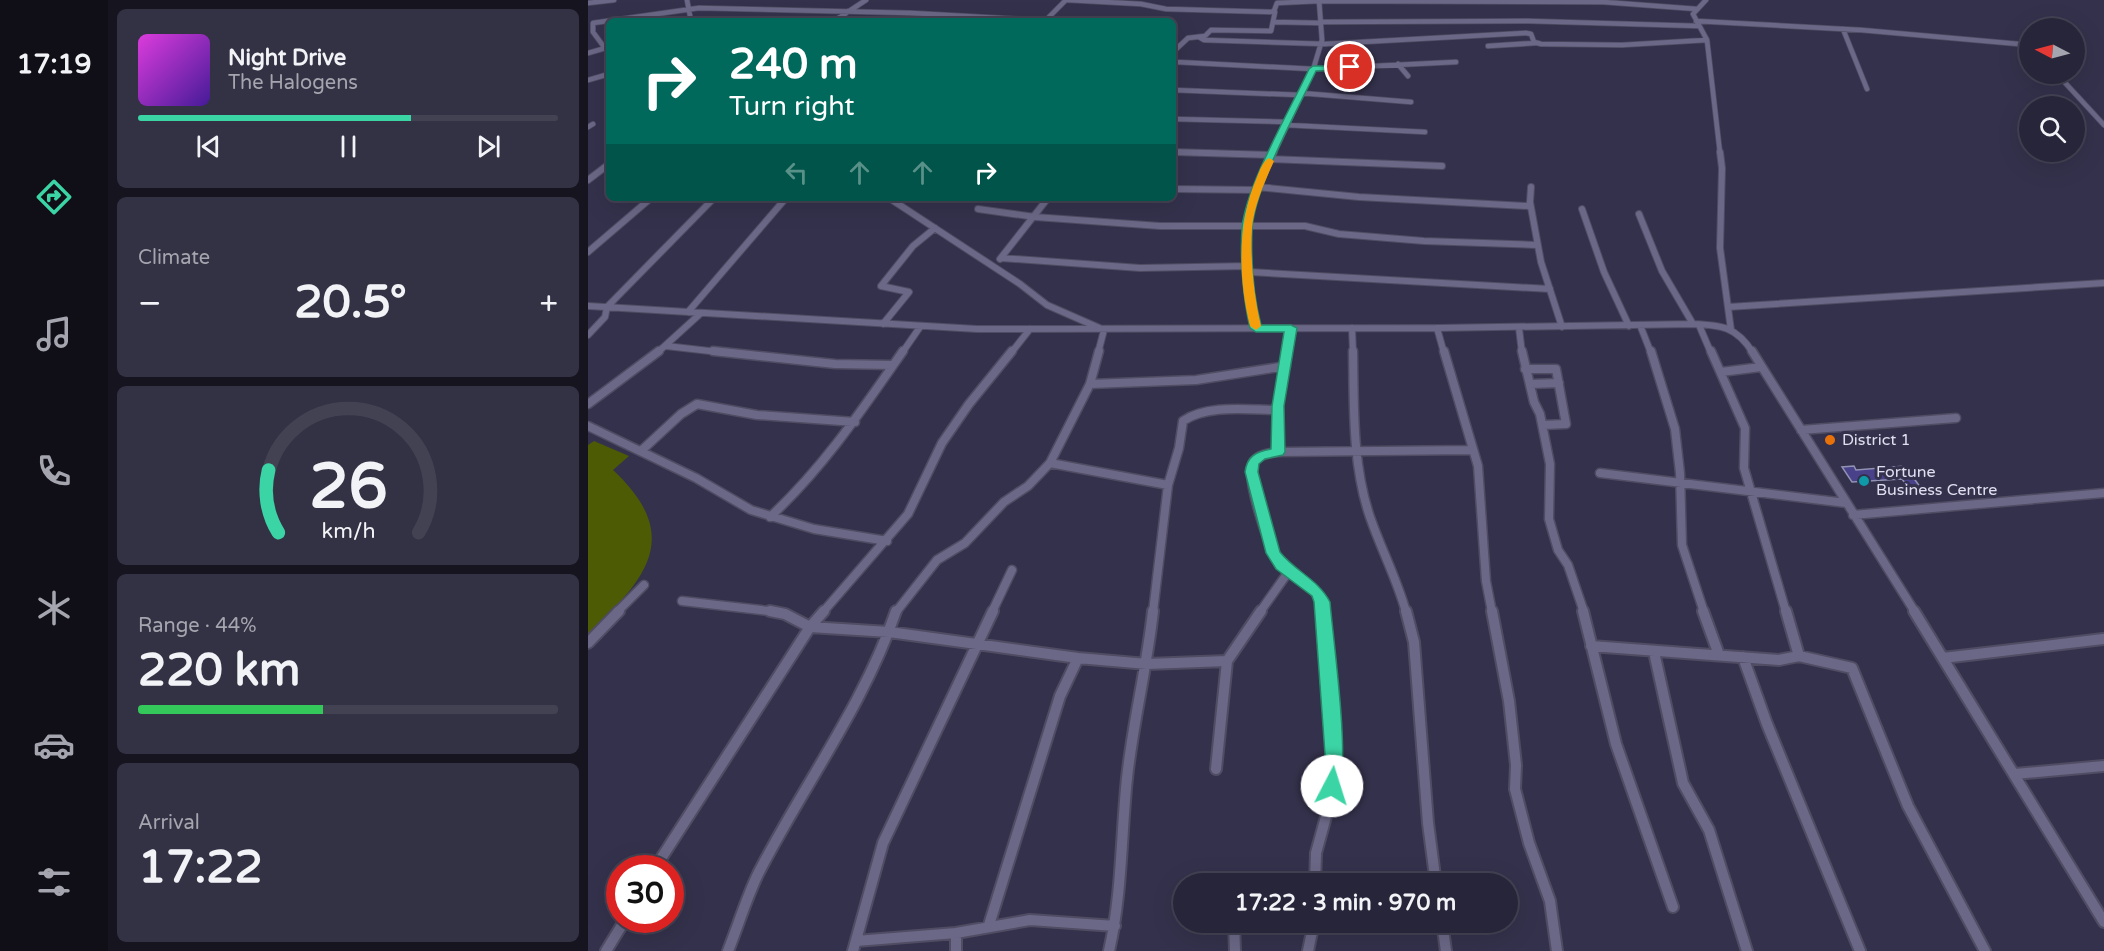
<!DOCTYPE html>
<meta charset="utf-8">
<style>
body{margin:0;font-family:"Varela Round",sans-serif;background:#333144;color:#f1f3f6;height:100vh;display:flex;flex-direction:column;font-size:22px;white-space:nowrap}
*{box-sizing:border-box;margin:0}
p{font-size:20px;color:#a4a5ae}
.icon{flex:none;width:33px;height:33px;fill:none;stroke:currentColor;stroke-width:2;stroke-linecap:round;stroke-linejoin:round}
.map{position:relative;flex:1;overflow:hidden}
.drawer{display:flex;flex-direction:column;gap:9px;padding:9px;background:#15141f;width:480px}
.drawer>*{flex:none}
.banner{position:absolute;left:18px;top:18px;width:570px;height:183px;border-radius:9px;box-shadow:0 6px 24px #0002,0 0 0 2px #434253;background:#00695c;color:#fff;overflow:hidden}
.needle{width:39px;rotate:276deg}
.fabs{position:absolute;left:1431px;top:18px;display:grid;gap:12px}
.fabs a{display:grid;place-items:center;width:66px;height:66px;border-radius:50%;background:#272539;box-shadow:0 6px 24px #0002,0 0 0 2px #434253;font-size:30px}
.speed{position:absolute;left:18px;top:855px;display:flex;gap:12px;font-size:30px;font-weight:700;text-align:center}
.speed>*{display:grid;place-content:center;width:78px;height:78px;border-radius:50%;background:#272539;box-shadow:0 6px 24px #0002,0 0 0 2px #434253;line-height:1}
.speed .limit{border:9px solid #d22;background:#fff;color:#111}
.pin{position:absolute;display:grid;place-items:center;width:51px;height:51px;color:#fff;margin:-26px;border:3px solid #fff;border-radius:50%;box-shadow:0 2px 6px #0007}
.me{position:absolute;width:66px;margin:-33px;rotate:5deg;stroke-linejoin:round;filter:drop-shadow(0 0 4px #0008)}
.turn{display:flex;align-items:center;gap:21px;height:126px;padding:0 24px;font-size:27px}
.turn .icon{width:78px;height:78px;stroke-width:2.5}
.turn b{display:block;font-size:42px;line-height:51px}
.lanes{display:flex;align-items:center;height:57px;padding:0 24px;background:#0003;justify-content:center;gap:30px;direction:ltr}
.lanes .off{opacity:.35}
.big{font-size:45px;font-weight:800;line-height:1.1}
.drawer .tile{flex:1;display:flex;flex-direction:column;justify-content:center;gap:9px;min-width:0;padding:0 21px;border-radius:9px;background:#333144}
.drawer .dial{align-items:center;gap:0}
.dial svg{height:156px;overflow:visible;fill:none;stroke:#434253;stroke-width:7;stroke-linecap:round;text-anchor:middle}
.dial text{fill:#f1f3f6;stroke:none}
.song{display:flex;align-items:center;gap:18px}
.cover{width:72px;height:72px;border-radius:9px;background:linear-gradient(135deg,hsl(300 70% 55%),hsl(260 70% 35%))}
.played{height:6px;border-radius:3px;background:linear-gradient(90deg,#3bd4a4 65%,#434253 65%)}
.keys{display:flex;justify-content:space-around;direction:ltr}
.heat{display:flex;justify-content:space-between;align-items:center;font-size:33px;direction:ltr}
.charge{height:9px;border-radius:4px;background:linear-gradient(90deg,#34c759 44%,#434253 0)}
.trip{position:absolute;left:585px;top:873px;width:345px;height:60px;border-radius:30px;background:#272539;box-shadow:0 6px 24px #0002,0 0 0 2px #434253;font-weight:800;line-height:60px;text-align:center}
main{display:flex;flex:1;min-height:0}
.dock{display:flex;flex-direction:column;width:108px;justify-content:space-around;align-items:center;background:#100f17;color:#a4a5ae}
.dock .icon{width:42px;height:42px}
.dock .active{color:#3bd4a4}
.dock b{font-size:27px;color:#f1f3f6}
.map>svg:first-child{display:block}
.green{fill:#4c5b04}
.building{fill:#49428b;stroke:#9292b3;stroke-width:1.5}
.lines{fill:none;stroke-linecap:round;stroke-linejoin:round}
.street-far3-casing{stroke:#4f4c63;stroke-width:6}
.street-far2-casing{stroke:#4f4c63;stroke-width:8}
.street-far1-casing{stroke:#4f4c63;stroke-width:11}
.street-casing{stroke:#4f4c63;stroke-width:14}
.street-far3{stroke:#6b6887;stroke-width:4.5}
.street-far2{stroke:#6b6887;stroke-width:6}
.street-far1{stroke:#6b6887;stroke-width:8}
.street{stroke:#6b6887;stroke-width:10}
.route{fill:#3bd4a4;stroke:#268a6b;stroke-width:1.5}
.slow{fill:#f59e0b}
.food-dot{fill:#e8710a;stroke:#34314c;stroke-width:2}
.culture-dot{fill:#0f9aa8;stroke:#34314c;stroke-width:2}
.labels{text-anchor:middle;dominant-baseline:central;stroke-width:6;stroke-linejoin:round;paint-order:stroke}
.poi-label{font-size:16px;fill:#e0dff0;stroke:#34314c;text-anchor:start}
</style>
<main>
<nav class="dock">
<b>17:19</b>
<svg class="icon active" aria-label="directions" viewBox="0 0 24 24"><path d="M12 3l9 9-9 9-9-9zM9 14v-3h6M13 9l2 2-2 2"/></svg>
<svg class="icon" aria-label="music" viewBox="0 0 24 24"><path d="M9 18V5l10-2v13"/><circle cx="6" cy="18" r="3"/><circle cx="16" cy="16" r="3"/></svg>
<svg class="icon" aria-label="phone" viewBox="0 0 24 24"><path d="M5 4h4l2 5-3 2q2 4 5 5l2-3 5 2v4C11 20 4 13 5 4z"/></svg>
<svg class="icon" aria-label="climate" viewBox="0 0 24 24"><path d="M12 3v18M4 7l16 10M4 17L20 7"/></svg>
<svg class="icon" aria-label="car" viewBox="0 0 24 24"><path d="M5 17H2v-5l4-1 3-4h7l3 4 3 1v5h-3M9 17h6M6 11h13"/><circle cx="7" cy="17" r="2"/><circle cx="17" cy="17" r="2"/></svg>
<svg class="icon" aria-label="filters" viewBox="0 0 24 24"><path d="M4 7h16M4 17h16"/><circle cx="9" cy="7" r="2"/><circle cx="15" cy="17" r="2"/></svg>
</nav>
<section class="drawer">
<div class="tile">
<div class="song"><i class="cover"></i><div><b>Night Drive</b><p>The Halogens</p></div></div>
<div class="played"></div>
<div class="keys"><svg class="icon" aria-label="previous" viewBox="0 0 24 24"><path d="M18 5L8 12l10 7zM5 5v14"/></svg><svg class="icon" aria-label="pause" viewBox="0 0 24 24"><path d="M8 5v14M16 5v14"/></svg><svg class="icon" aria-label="next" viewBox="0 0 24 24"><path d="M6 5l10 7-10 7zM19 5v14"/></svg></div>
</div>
<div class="tile"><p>Climate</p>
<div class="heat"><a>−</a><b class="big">20.5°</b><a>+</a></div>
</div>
<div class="tile dial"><svg viewBox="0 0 100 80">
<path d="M14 69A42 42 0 1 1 86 69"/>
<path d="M14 69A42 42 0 0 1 9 37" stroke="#3bd4a4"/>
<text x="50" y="56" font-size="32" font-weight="700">26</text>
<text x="50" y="72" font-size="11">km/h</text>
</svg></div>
<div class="tile"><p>Range · 44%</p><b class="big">220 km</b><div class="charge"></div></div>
<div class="tile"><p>Arrival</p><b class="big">17:22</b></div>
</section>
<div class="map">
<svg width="1516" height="951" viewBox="0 0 1516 951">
<rect width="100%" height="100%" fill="#34314c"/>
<path class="green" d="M6,441L41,456L25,470C97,537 57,580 0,634V445Z"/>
<path class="building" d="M1266,466L1268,470L1317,466L1338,495H1326L1314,479L1264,482L1254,467Z"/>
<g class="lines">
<g class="street-far3-casing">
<path id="street-far3" d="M99,0L103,21
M479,0L553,4L578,9L687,12L683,31L623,30L617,36L600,38L585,52
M1118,0L1105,14L1119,40L1132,153
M0,3L26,0
M686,11L689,3L731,1L1015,2L1109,9
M458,20L478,0
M246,21L278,0
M1108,21L1273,30L1442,45
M686,22L733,23
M732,22L940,21L1111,26
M1255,29L1279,89
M611,37L616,40L737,44L938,33L943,34L946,42L953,44L1034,45L1119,40
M900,46L948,43
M16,47L5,32V23L111,8L323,13L466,21
M0,53L21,47
M585,57L588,62L725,69L868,62
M810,64L820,76
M1469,74L1516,125
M0,80L21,74
M585,90L712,95
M712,93L823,102
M585,119L699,122
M698,125L837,132
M0,127L5,124
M585,152L630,153
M686,153L725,70L734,40L731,0"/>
</g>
<g class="street-far2-casing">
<path id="street-far2" d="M585,152L684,155
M1132,152L1134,168L1132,248L1143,330
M682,159L854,166
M0,180L21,164
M670,187L771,197L940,206
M943,187L942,202L953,262L974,327
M585,189L670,190
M301,198L432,284L459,305L516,330L510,353
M390,209L447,217L572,226H717L751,234L836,241L949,245
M994,209L1016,272L1041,326
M1051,214L1074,271L1105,324
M0,252L63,198
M413,258L552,268L661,266
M412,259L460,198
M662,272L962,289
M0,306L389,329L849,328L1105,324C1134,325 1149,327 1165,353
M1140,307L1516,283
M100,312L198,198
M295,324L321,292L293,286L325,246L347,228
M1052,325L1063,353
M1111,325L1123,353
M668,328C661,302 655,253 659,226C663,200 675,175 686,152
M764,328L765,353
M849,328L856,353
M931,328L934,353
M0,335L17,317L19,307L126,198
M78,346L139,353
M69,353L113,313
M314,353L332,327
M423,353L442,329
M699,353L703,328"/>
</g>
<g class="street-far1-casing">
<path id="street-far1" d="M125,351L247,364L304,365
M699,351L690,406V452C682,453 670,454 665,462C656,476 680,544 689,559C703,579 733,585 735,612
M765,351C766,405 764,465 782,517C793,549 809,579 818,612
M856,351L890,466L898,581L904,612
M934,351L946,402L952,414L962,464L961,519L970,550L980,565L996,612
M1063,351L1087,429L1092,473L1094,545L1116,612
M1123,351L1157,428L1156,468L1198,612
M1164,351L1327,612
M937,369H968L978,424L955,425
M1133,372L1173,367
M502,384L608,380L698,366
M942,384L971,383
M0,404L71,351
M0,426L108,478L163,510L226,529L299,541
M1213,430L1368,418
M53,451L93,414L109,404L169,415L267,422
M690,452L884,450
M462,463L580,485
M1012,473L1258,503
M1265,515L1516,493
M182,517C235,468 274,410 315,351
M94,601L190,612
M29,612L56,585
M235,612L320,514L354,443L381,404L424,351
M308,612L349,560L377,543L416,502L440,486L462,463L502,384L511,351
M404,612L424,570
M565,612L580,485L591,448L595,421C619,404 661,410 690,410
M672,612L701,571"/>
</g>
<g class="street-casing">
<path id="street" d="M182,611L197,614L222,627L301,632L490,658L559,664L639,661
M818,611L826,642L840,823L848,884
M904,611L921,701L928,765L927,789L941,843L962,901L969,951
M995,611L1028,744L1085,907
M1115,611L1131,655
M1198,611L1211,656
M1326,611L1516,922
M0,643L31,611
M1003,646L1191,660L1211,656L1264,668L1320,806L1397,951
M1066,652L1095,783L1121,830L1159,951
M1155,657L1179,724L1272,951
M1355,658L1515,639
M628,769L639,661L673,611
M1427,774L1516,766
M67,868L222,627L236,611
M727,884L728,853L742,802L746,754L735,611
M646,922L647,951
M854,922L858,951
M401,925L472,696L490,658
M368,933V951
M268,941L368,933L442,920L527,926
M18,951L37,920
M140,951C150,926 158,899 170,874C215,786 276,705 308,611
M265,951L295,843L405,611
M521,951C534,895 533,836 539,778C545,722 559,667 565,611
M720,951L726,922"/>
</g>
<use href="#street-far3" class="street-far3"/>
<use href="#street-far2" class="street-far2"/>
<use href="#street-far1" class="street-far1"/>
<use href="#street" class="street"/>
</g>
<path class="route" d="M764,66L762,70L728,71C709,111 667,186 664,229C663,259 665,295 673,325H703L709,328L696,406L697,452L695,455L677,459L671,464L670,472L692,552C707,571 731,580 742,602C745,638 763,765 750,791L744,793L737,791L735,786L737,754L726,602L724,596L688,569L678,553L657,472C659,456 668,452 683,449L684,406L696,332H668L662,328C655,298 652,260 654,228C658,185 702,110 721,69L725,66Z"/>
<path class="slow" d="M681,158L686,161C677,181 666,206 664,228C662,259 666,296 673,326L668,330L662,326C650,279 649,222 669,177C672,170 674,162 681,158Z"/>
<circle class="food-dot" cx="1242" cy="440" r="6"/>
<circle class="culture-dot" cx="1276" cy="481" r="6"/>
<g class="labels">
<g class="poi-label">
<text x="1254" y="440">District 1</text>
<text x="1288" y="472">Fortune<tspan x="1288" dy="18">Business Centre</tspan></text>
</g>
</g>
</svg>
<div class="fabs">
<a><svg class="needle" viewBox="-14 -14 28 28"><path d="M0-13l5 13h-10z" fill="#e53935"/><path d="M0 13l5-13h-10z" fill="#a4a5ae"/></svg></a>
<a><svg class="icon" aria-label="search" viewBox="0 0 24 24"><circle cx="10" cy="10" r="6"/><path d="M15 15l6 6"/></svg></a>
</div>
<div class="speed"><div class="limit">30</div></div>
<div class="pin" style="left:762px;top:67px;background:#d93025"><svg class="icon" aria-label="arrive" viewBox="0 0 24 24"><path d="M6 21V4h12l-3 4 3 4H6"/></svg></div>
<svg class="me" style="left:744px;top:786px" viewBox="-20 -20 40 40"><circle r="19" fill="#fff"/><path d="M0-13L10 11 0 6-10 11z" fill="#3bd4a4"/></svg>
<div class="trip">17:22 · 3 min · 970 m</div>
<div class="banner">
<div class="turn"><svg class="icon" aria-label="right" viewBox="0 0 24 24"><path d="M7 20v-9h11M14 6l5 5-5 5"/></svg><div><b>240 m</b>Turn right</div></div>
<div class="lanes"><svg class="icon off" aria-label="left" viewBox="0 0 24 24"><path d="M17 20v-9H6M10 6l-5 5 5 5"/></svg><svg class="icon off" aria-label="ahead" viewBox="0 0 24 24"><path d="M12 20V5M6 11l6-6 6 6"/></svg><svg class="icon off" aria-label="ahead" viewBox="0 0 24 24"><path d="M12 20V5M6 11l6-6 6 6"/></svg><svg class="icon" aria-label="right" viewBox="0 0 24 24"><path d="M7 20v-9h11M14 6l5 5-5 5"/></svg></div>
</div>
</div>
</main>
